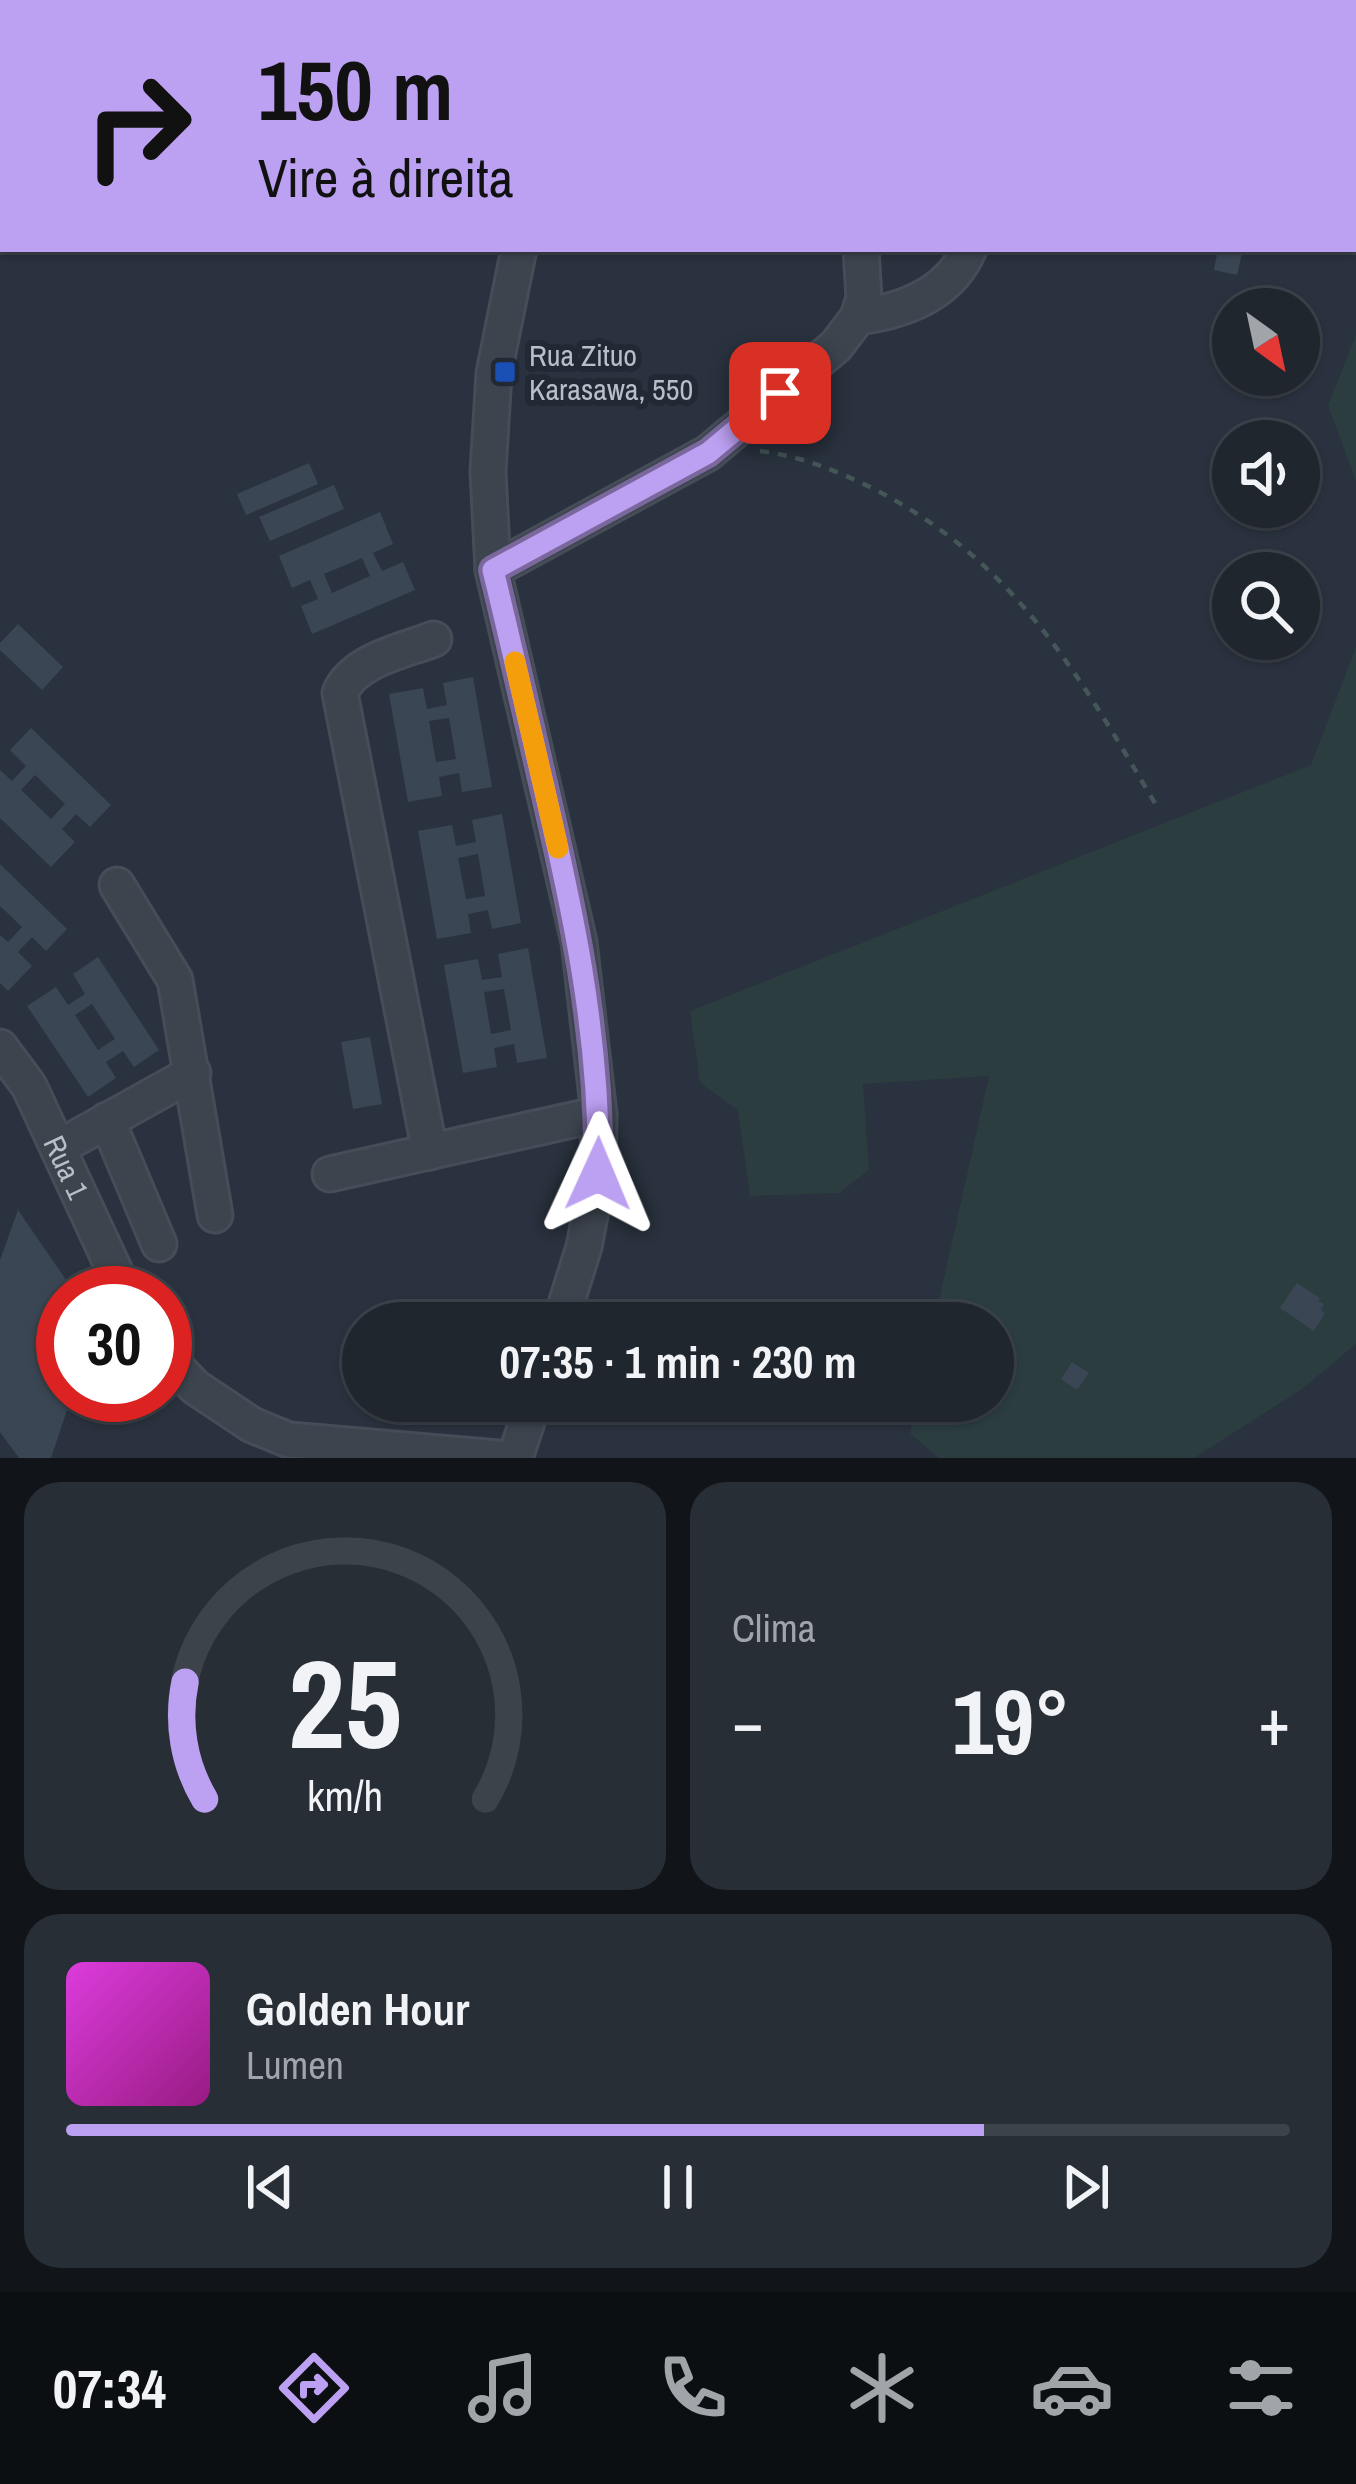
<!DOCTYPE html>
<html lang="pt">
<meta charset="utf-8">
<style>
body{margin:0;font-family:"Archivo Narrow",sans-serif;background:#272e36;color:#f1f3f6;height:100vh;display:flex;flex-direction:column;font-size:45px;white-space:nowrap}
*{box-sizing:border-box;margin:0}
p{font-size:39px;color:#a1a5aa}
.icon{flex:none;width:66px;height:66px;fill:none;stroke:currentColor;stroke-width:2;stroke-linecap:round;stroke-linejoin:round}
.map{position:relative;height:1458px;overflow:hidden}
.drawer{display:flex;flex-direction:column;gap:24px;padding:24px;background:#111519;flex:1}
.drawer>*{flex:none}
.hud{position:absolute;left:0px;top:0px;width:1356px;height:252px;box-shadow:0 3px 9px #0004,0 0 0 3px #3c434a;background:#bca0f2;color:#111;overflow:hidden}
.needle{width:78px;rotate:147deg}
.buttons{position:absolute;left:1212px;top:288px;display:grid;gap:24px}
.buttons a{display:grid;place-items:center;width:108px;height:108px;border-radius:50%;background:#1f262e;box-shadow:0 3px 9px #0004,0 0 0 3px #3c434a;font-size:60px}
.speed{position:absolute;left:36px;top:1266px;display:flex;gap:24px;font-size:60px;font-weight:700;text-align:center}
.speed>*{display:grid;place-content:center;width:156px;height:156px;border-radius:50%;background:#1f262e;box-shadow:0 3px 9px #0004,0 0 0 3px #3c434a;line-height:1}
.speed .limit{border:18px solid #d22;background:#fff;color:#111}
.pin{position:absolute;display:grid;place-items:center;width:102px;height:102px;color:#fff;margin:-51px;border-radius:24px;box-shadow:0 6px 18px #0006}
.me{position:absolute;width:132px;margin:-66px;rotate:1deg;stroke-linejoin:round;filter:drop-shadow(0 0 9px #0008)}
.turn{display:flex;align-items:center;gap:42px;height:252px;padding:0 60px;font-size:54px}
.turn .icon{width:156px;height:156px;stroke-width:2.5}
.turn b{display:block;font-size:84px;line-height:102px}
.big{font-size:90px;font-weight:700;line-height:1.1}
.drawer .widget{flex:1;display:flex;flex-direction:column;justify-content:center;gap:18px;min-width:0;padding:0 42px;border-radius:36px;background:#272e36}
.drawer .dial{align-items:center;gap:0}
.dial svg{height:312px;overflow:visible;fill:none;stroke:#3c434a;stroke-width:7;stroke-linecap:round;text-anchor:middle}
.dial text{fill:#f1f3f6;stroke:none}
.song{display:flex;align-items:center;gap:36px}
.cover{width:144px;height:144px;border-radius:18px;background:linear-gradient(135deg,hsl(300 70% 55%),hsl(310 70% 35%))}
.played{height:12px;border-radius:6px;background:linear-gradient(90deg,#bca0f2 75%,#3c434a 75%)}
.keys{display:flex;justify-content:space-around;direction:ltr}
.heat{display:flex;justify-content:space-between;align-items:center;font-size:66px;direction:ltr}
.drawer .tiles{flex:1;display:grid;gap:24px;grid-template-columns:1fr 1fr}
.widget:last-child{grid-column:span 2}
.trip{position:absolute;left:342px;top:1302px;width:672px;height:120px;border-radius:60px;background:#1f262e;box-shadow:0 3px 9px #0004,0 0 0 3px #3c434a;font-weight:700;line-height:120px;text-align:center}
.dock{display:flex;height:192px;justify-content:space-around;align-items:center;background:#0c0f12;color:#a1a5aa}
.dock .icon{width:84px;height:84px}
.dock .selected{color:#bca0f2}
.dock b{font-size:54px;color:#f1f3f6}
.map>svg:first-child{display:block}
.green{fill:#2b3d3f}
.building{fill:#3b4654;fill-rule:evenodd}
.lines{fill:none;stroke-linecap:round;stroke-linejoin:round}
.minor-casing{stroke:#464d58;stroke-width:39}
.path{stroke:#445657;stroke-width:4.5;stroke-dasharray:9 9;stroke-linecap:butt}
.minor{stroke:#3c444e;stroke-width:33}
.route-casing{stroke:#7a689d;stroke-width:30}
.route{stroke:#bca0f2;stroke-width:21}
.slow{stroke:#f59e0b;stroke-width:21}
.transit-dot{fill:#1a4fb4;stroke:#212934;stroke-width:4.5}
.labels{text-anchor:middle;dominant-baseline:central;stroke-width:12;stroke-linejoin:round;paint-order:stroke}
.poi-label{font-size:30px;fill:#b9bfc9;stroke:#212934;text-anchor:start}
.street-label{font-size:30px;fill:#b9bfc9;stroke:#212934}
</style>
<div class="map">
<svg width="1356" height="1458" viewBox="0 0 1356 1458">
<rect width="100%" height="100%" fill="#29323e"/>
<path class="green" d="M1356,335V481L1328,405Z
M1356,647V1344L1302,1389L1194,1458H939L910,1433L917,1401H993V1323H934L989,1076L863,1084L869,1170L839,1193L750,1196L738,1110L700,1083L690,1011L1311,765Z"/>
<path class="building" d="M1218,249H1243L1237,275L1214,270Z
M309,463L318,484L246,515L237,494Z
M334,485L344,509L270,541L259,517Z
M380,512L393,544L373,553L382,571L403,562L415,590L312,634L301,606L318,599L310,580L292,588L279,556ZM362,558L370,576L332,593L324,574Z
M18,624L63,667L42,690L0,650V643Z
M473,677L492,787L462,792L459,773L439,777L442,796L408,802L389,694L423,688L427,709L447,705L443,683ZM449,718L456,759L436,762L429,721Z
M31,728L111,805L90,827L76,814L62,829L75,842L51,867L0,818V770L12,781L26,766L10,750ZM35,775L65,804L51,819L21,790Z
M502,814L521,923L492,929L488,910L468,914L471,933L437,939L418,831L452,825L456,846L476,842L472,820ZM478,854L485,896L466,899L458,858Z
M0,864L67,929L46,951L32,937L18,952L32,966L8,991L0,983V935L8,942L22,927L0,906Z
M528,948L547,1058L517,1063L514,1044L494,1048L497,1067L463,1073L444,965L478,959L482,980L502,977L498,954ZM504,989L511,1030L491,1034L484,992Z
M98,957L159,1050L134,1067L123,1051L106,1062L116,1078L88,1097L27,1006L56,987L68,1005L85,994L73,974ZM92,1004L115,1039L98,1050L75,1015Z
M370,1037L382,1104L353,1109L341,1042Z
M18,1210L75,1293H63V1395H72L51,1458H19L0,1432V1260Z
M1297,1283L1320,1298L1318,1301L1324,1304L1321,1310L1325,1313L1314,1331L1280,1308Z
M1072,1362L1089,1373L1077,1390L1061,1379Z"/>
<g class="lines">
<g class="minor-casing">
<g id="minor">
<path d="M819,0V3"/>
<path d="M583,3L584,0"/>
<path d="M1003,3V0"/>
<path d="M1185,3V0"/>
<path d="M1353,12L1356,10"/>
<path d="M519,249L494,373L488,472L493,570L579,942L599,1114L598,1174L584,1247L560,1323"/>
<path d="M858,317C904,311 950,294 969,249"/>
<path d="M493,570L708,453L836,346L858,317L864,298L861,249"/>
<path d="M117,885L175,980L215,1215"/>
<path id="s1" d="M0,1047L29,1086L125,1293"/>
<path d="M107,1120L159,1244"/>
<path d="M58,1148L193,1073"/>
<path d="M430,1152L340,693C354,660 403,651 434,639"/>
<path d="M330,1174L599,1114"/>
<path d="M165,1355L195,1387L252,1425L289,1440L498,1458"/>
<path d="M515,1458L534,1401"/>
</g>
</g>
<path class="path" d="M760,451C800,456 835,470 872,488C1016,561 1080,677 1159,810"/>
<use href="#minor" class="minor"/>
</g>
<g class="lines">
<g class="route-casing">
<path id="route" d="M598,1174C601,1035 571,901 539,766C524,701 509,635 493,570L708,453L780,393"/>
</g>
<use href="#route" class="route"/>
<path class="slow" d="M515,662L558,848"/>
</g>
<rect class="transit-dot" x="493" y="360" width="24" height="24" rx="6"/>
<g class="labels">
<g class="poi-label">
<text x="529" y="355">Rua Zituo<tspan x="529" dy="34">Karasawa, 550</tspan></text>
</g>
<g class="street-label">
<text stroke="none"><textPath href="#s1" startOffset="138">Rua 1</textPath></text>
</g>
</g>
</svg>
<div class="buttons">
<a><svg class="needle" viewBox="-14 -14 28 28"><path d="M0-13l5 13h-10z" fill="#e53935"/><path d="M0 13l5-13h-10z" fill="#a1a5aa"/></svg></a>
<a><svg class="icon" aria-label="sound" viewBox="0 0 24 24"><path d="M4 9h4l5-4v14l-5-4H4zM17 9q2 3 0 6"/></svg></a>
<a><svg class="icon" aria-label="search" viewBox="0 0 24 24"><circle cx="10" cy="10" r="6"/><path d="M15 15l6 6"/></svg></a>
</div>
<div class="speed"><div class="limit">30</div></div>
<div class="pin" style="left:780px;top:393px;background:#d93025"><svg class="icon" aria-label="arrive" viewBox="0 0 24 24"><path d="M6 21V4h12l-3 4 3 4H6"/></svg></div>
<svg class="me" style="left:598px;top:1174px" viewBox="-20 -20 40 40"><path d="M0-17L14 15 0 8-14 15z" fill="#bca0f2" stroke="#fff" stroke-width="4"/></svg>
<div class="trip">07:35 · 1 min · 230 m</div>
<div class="hud">
<div class="turn"><svg class="icon" aria-label="right" viewBox="0 0 24 24"><path d="M7 20v-9h11M14 6l5 5-5 5"/></svg><div><b>150 m</b>Vire à direita</div></div>
</div>
</div>
<section class="drawer">
<div class="tiles">
<div class="widget dial"><svg viewBox="0 0 100 80">
<path d="M14 69A42 42 0 1 1 86 69"/>
<path d="M14 69A42 42 0 0 1 9 39" stroke="#bca0f2"/>
<text x="50" y="56" font-size="32" font-weight="700">25</text>
<text x="50" y="72" font-size="11">km/h</text>
</svg></div>
<div class="widget"><p>Clima</p>
<div class="heat"><a>−</a><b class="big">19°</b><a>+</a></div>
</div>
<div class="widget">
<div class="song"><i class="cover"></i><div><b>Golden Hour</b><p>Lumen</p></div></div>
<div class="played"></div>
<div class="keys"><svg class="icon" aria-label="previous" viewBox="0 0 24 24"><path d="M18 5L8 12l10 7zM5 5v14"/></svg><svg class="icon" aria-label="pause" viewBox="0 0 24 24"><path d="M8 5v14M16 5v14"/></svg><svg class="icon" aria-label="next" viewBox="0 0 24 24"><path d="M6 5l10 7-10 7zM19 5v14"/></svg></div>
</div>
</div>
</section>
<nav class="dock">
<b>07:34</b>
<svg class="icon selected" aria-label="directions" viewBox="0 0 24 24"><path d="M12 3l9 9-9 9-9-9zM9 14v-3h6M13 9l2 2-2 2"/></svg>
<svg class="icon" aria-label="music" viewBox="0 0 24 24"><path d="M9 18V5l10-2v13"/><circle cx="6" cy="18" r="3"/><circle cx="16" cy="16" r="3"/></svg>
<svg class="icon" aria-label="phone" viewBox="0 0 24 24"><path d="M5 4h4l2 5-3 2q2 4 5 5l2-3 5 2v4C11 20 4 13 5 4z"/></svg>
<svg class="icon" aria-label="climate" viewBox="0 0 24 24"><path d="M12 3v18M4 7l16 10M4 17L20 7"/></svg>
<svg class="icon" aria-label="car" viewBox="0 0 24 24"><path d="M5 17H2v-5l4-1 3-4h7l3 4 3 1v5h-3M9 17h6M6 11h13"/><circle cx="7" cy="17" r="2"/><circle cx="17" cy="17" r="2"/></svg>
<svg class="icon" aria-label="filters" viewBox="0 0 24 24"><path d="M4 7h16M4 17h16"/><circle cx="9" cy="7" r="2"/><circle cx="15" cy="17" r="2"/></svg>
</nav>
